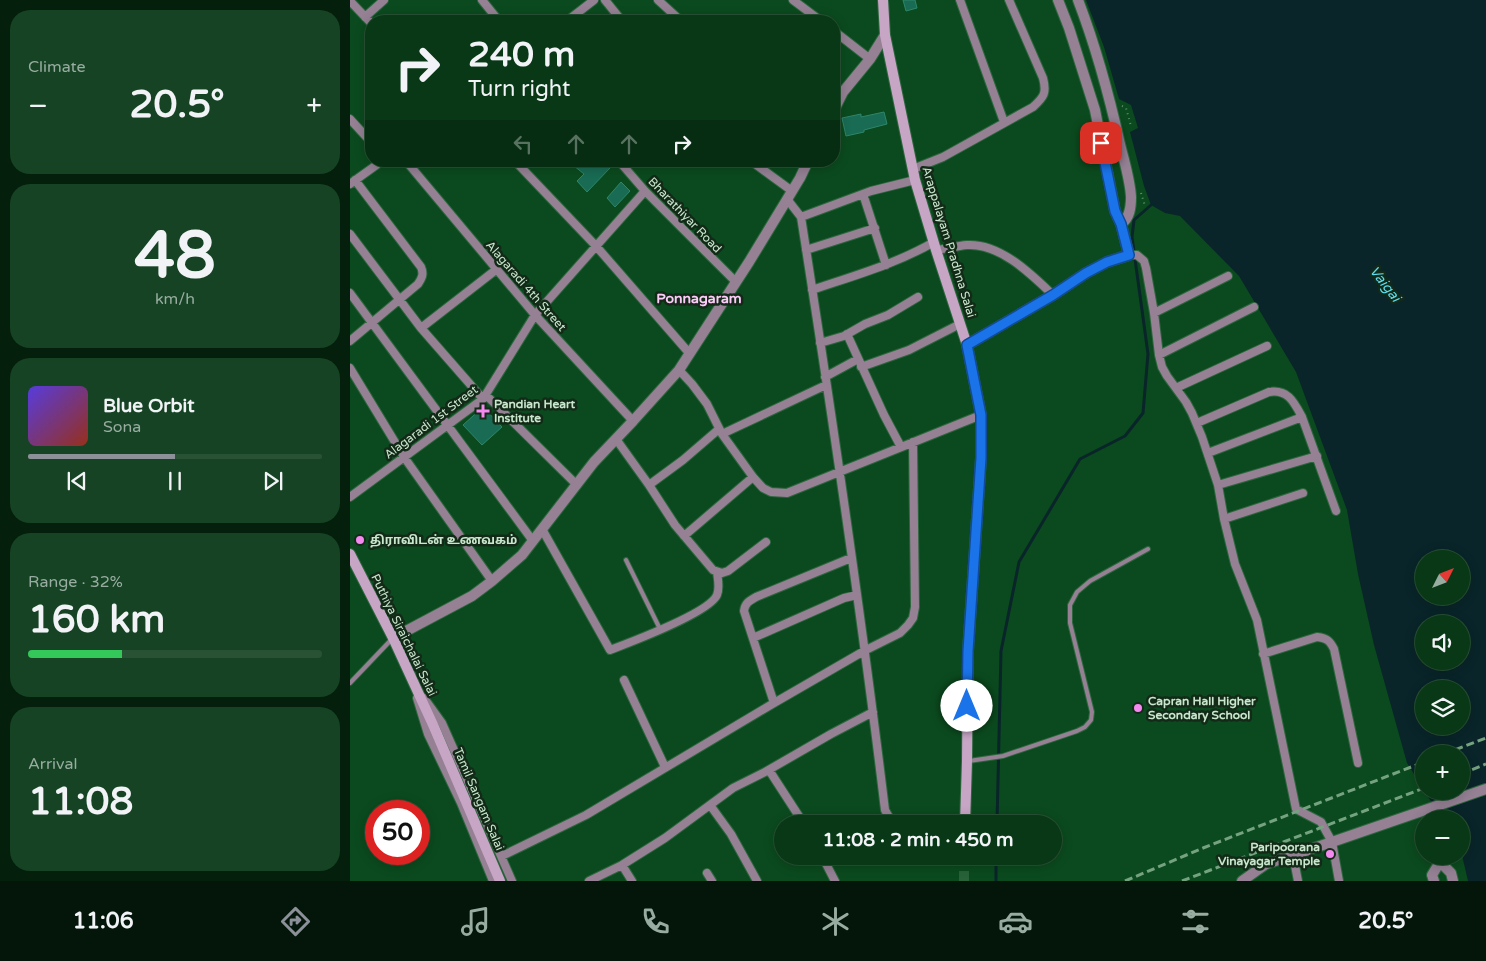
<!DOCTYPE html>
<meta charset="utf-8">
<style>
body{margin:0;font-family:"Varela Round","Noto Sans Tamil",sans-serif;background:#164323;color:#f1f3f6;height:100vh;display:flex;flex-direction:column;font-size:19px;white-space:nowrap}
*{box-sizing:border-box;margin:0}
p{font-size:16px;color:#98aca1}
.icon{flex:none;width:28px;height:28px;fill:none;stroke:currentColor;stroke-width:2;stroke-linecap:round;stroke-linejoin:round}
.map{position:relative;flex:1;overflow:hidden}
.panel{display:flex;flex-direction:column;gap:10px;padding:10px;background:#041f0c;width:350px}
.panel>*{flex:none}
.banner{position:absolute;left:15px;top:15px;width:475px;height:152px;border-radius:20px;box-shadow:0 2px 12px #0003,0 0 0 1px #295235;background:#083816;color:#f1f3f6;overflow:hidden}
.needle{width:32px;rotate:48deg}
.fabs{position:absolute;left:1065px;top:550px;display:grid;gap:10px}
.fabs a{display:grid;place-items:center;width:55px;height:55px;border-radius:50%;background:#083816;box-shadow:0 2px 12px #0003,0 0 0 1px #295235;font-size:25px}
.speed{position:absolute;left:15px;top:800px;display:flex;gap:10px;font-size:25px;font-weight:700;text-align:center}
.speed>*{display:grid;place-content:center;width:65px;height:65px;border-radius:50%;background:#083816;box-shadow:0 2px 12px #0003,0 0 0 1px #295235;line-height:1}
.speed .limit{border:8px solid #d22;background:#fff;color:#111}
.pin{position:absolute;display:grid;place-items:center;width:42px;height:42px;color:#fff;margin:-21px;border-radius:10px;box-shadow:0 2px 8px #0006}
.me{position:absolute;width:55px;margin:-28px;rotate:0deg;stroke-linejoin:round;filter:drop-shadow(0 0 4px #0008)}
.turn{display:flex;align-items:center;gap:18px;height:105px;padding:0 20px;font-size:22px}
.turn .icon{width:65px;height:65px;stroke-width:2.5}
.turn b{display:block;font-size:35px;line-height:42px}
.lanes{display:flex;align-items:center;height:48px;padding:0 20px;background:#0003;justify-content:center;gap:25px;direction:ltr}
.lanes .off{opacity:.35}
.big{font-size:38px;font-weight:800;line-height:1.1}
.panel .tile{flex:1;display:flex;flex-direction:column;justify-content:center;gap:8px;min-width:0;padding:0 18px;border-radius:20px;background:#164323}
.panel .dial{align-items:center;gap:0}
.dial b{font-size:65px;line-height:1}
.song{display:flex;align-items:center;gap:15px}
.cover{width:60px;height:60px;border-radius:8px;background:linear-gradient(135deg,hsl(250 70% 55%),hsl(10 70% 35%))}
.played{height:5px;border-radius:2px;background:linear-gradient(90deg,#8c9099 50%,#295235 50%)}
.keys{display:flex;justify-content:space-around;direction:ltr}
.heat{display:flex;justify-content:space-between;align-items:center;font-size:28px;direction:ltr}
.charge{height:8px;border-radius:4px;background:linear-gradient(90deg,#34c759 32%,#295235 0)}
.trip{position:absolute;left:424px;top:815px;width:288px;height:50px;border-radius:25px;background:#083816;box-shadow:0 2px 12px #0003,0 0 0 1px #295235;font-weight:800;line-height:50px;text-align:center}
.tabs{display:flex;height:80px;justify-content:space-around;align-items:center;background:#031609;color:#98aca1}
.tabs .icon{width:35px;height:35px}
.tabs .on{color:#8c9099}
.tabs b{font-size:22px;color:#f1f3f6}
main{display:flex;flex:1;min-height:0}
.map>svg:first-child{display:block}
.water{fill:#092529;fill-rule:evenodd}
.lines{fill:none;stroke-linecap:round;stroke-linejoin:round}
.stream{stroke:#092529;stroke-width:3}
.building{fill:#196b53;stroke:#2e866a}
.secondary-tunnel{stroke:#286238;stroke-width:10;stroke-dasharray:10 5;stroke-linecap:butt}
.service-casing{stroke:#2d663e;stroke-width:6}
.minor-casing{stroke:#2d663e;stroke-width:10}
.tertiary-casing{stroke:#2d663e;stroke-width:12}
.secondary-casing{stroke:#2d663e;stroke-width:12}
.path{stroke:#60906d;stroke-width:2;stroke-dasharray:1 4;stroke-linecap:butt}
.service{stroke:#958094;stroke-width:4}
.minor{stroke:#958094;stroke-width:8}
.tertiary{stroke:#958094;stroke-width:10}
.secondary{stroke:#c7a5c5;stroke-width:10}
.rail{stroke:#75a280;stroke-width:3;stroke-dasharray:8 4;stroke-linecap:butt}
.route-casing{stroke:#114b97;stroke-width:12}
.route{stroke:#1a73e8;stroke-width:9}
.poi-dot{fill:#f489f0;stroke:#122a17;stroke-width:2}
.labels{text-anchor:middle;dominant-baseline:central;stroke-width:5;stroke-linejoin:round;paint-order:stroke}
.street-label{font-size:12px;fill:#c9e7cd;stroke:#122a17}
.poi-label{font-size:12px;font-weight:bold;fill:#c9e7cd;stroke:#122a17;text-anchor:start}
.water-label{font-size:14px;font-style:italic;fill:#5addf0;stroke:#122a17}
.neighbourhood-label{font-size:14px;font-weight:bold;fill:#fdcdfa;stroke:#122a17}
</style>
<main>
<section class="panel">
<div class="tile"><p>Climate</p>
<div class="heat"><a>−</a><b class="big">20.5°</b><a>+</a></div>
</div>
<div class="tile dial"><b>48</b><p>km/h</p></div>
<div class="tile">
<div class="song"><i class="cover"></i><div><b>Blue Orbit</b><p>Sona</p></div></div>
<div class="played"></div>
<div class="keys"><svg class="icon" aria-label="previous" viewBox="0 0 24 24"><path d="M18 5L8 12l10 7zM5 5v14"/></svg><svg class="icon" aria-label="pause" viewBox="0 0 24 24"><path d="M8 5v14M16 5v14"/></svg><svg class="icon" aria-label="next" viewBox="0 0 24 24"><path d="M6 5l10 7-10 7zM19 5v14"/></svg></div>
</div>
<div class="tile"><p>Range · 32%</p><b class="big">160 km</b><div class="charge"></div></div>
<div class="tile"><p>Arrival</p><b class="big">11:08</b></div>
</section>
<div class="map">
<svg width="1136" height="881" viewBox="0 0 1136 881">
<rect width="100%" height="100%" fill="#0b4a1e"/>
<path class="water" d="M736,0H1136V881H1118L1111,851V819H1091L1075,791H1111V754H1074V790L1057,763L1024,645L1008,574L997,510L946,372L889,276L830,216L815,213L801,205L794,186L780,132L788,128L781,105L769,99L754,47ZM1074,559H1111V596H1074ZM1074,624H1111V661H1074ZM1074,689H1111V726H1074Z"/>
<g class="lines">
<path class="stream" d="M647,824L651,651L669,562L730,459L775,436L793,413L798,354L782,237L784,220L801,205
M646,881V856"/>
</g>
<path class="building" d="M553,0H565L567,8L556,11Z
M534,112L537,124L514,130V132L496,136L492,118L511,114V117Z
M218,161H253L260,168L237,192L227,181L234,174Z
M271,182L280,191L265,207L257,198Z
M133,407L152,427L132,445L113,425Z"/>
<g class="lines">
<path class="secondary-tunnel" d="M614,881V856"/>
<g class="service-casing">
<path id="service" d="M276,560L310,629
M0,683L41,640
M619,761L653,756L727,731L735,727L741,720L742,712L720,623V605L727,592L740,581L798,549"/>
</g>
<g class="minor-casing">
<path id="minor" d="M132,0L149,21
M255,0L272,21
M308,0L331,21
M443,0L471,21
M610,0L654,122
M0,1L21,23
M15,17L34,0
M217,21L244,0
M484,31L520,59
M0,119L21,142
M56,161L185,315L283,421
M165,161L246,246L340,354
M269,161L295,191L386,282
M401,161L442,191
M563,169L593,157L683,107C694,97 697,93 693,78L659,0
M0,184L32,161
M513,194L536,265
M437,199L451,217C482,414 511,611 535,810L540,819L545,824
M451,217L521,191L565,180
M0,234L71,328L133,399
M456,250L525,228
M586,250C596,249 606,246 617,245C650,243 681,274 703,295
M779,255H787L794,261L796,268L804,313L809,355L812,367L817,376L836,402L842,413L852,437L868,485L874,519L885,564L907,620L946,809L971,822L982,842L989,881
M462,290C503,276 546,264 584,242
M0,293L183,541
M804,313L878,276
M71,328L147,269
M497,334L534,415L551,447
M0,341L68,284C72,278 74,274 71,267L5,180
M470,343L494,336L515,324L538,315L568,297
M809,355L904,307
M511,367L559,350L610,324
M0,368L54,457L142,581
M329,370L342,384L357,404L372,434L403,477L413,488L421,492L437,493L631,415
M475,377L508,359
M826,388L917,346
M136,395L227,485
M847,423L919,392C938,389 944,402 952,417L986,511
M372,434L476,385
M266,439L299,485L325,525L363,570L372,573L378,571L416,542
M858,453L952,417
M299,485L333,460L369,429
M868,485L967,456
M0,497L133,399L185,315L295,191
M874,519L953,493
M192,529L260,650C281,642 359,613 367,595C370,588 368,580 367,572
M334,536L403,477
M403,638L494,598L507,595
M913,654L967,637C977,638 980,641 984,649L1008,763
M274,680L315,767
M67,698L78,734L111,803L143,881
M74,698L92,723L162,881
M424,703L394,611C395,603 399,601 406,597L501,558
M419,770L454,824
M360,805L381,834L407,881
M599,824L615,821
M943,855L948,881
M152,856L236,815L424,703L514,651L550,633L558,625L563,618L565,607L563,442
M472,856L485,881
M272,865L282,881
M357,873L362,881
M239,881L272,865L315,838L383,788L415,772L481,734L523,712"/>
</g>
<g class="tertiary-casing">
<path id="tertiary" d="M728,0C746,47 759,95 770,144C774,161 780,179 781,197C781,207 780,218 771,224
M484,110L493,92L520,59L535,35
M617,345L703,295L736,273L757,262L779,255L771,224L765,211L745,110L719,28L708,0
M43,638L122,596L142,581L172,555L244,462L283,421L329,370L399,262L450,178L458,161
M1088,856L1090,862L1101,873L1103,881
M892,881L916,864L982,842L1136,789
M1084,881L1082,875L1090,862"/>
</g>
<g class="secondary-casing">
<path id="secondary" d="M533,0L535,35L565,180L586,250L617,345L631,415V458L618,651L617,761L615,824
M0,554L43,638L84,727L150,881"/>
</g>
<path class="path" d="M772,106L776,108L781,126
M791,193L795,206"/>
<use href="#service" class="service"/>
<use href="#minor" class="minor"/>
<use href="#tertiary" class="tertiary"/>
<use href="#secondary" class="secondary"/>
<path class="rail" d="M1094,754L1136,738
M1111,774L1136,764
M775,881L853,848L1074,762
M832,881L1074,788"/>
</g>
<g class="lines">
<g class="route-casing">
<path id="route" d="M617,706L618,651L631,458V415L617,345L703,295L736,273L757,262L779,255L771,224L765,211L751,143"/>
</g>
<use href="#route" class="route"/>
</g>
<g class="poi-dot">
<path d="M130.5 403.5h5v5h5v5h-5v5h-5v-5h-5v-5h5z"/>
<circle cx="10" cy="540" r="5"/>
<circle cx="788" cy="708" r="5"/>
<circle cx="980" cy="854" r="5"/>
</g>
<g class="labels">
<g class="street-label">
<text transform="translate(335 215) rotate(46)">Bharathiyar Road</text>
<text transform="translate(599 242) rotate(73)">Arappalayam Pradhna Salai</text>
<text transform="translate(176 286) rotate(49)">Alagaradi 4th Street</text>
<text transform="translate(81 422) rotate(-37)">Alagaradi 1st Street</text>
<text transform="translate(54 635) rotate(64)">Puthiya Siraichalai Salai</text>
<text transform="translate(129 799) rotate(67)">Tamil Sangam Salai</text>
</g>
<g class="poi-label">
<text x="144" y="404">Pandian Heart<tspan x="144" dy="14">Institute</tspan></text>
<text x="20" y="540">திராவிடன் உணவகம்</text>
<text x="798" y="701">Capran Hall Higher<tspan x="798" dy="14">Secondary School</tspan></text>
<text x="970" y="847" text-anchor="end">Paripoorana<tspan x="970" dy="14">Vinayagar Temple</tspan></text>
</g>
<g class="water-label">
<text transform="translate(1035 284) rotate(52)">Vaigai</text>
</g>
<g class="neighbourhood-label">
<text x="349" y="298">Ponnagaram</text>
</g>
</g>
</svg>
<div class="fabs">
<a><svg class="needle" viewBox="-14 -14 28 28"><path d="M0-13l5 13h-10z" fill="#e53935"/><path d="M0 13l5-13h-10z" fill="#98aca1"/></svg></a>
<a><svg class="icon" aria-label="sound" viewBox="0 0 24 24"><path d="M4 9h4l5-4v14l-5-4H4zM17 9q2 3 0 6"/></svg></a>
<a><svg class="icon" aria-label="layers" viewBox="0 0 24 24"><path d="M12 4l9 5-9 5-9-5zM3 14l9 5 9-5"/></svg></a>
<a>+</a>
<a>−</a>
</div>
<div class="speed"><div class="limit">50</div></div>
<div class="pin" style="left:751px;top:143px;background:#d93025"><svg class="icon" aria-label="arrive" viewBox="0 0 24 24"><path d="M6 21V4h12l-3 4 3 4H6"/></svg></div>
<svg class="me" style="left:617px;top:706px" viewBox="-20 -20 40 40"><circle r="19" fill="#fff"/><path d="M0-13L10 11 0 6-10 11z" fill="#1a73e8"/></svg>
<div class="trip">11:08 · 2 min · 450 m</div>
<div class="banner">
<div class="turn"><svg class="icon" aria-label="right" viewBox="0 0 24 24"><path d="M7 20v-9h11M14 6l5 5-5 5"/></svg><div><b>240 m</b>Turn right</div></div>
<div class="lanes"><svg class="icon off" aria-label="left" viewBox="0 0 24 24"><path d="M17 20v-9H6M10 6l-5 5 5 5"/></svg><svg class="icon off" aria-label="ahead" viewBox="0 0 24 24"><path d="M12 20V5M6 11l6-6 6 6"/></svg><svg class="icon off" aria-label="ahead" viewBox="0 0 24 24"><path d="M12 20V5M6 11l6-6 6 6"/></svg><svg class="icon" aria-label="right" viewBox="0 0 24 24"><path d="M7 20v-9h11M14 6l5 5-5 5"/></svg></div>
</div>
</div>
</main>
<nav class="tabs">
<b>11:06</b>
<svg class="icon on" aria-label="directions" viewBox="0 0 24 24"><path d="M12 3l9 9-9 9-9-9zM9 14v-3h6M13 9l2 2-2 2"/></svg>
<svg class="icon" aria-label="music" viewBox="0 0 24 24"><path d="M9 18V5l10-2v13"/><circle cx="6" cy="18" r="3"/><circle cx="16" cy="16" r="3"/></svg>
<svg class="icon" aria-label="phone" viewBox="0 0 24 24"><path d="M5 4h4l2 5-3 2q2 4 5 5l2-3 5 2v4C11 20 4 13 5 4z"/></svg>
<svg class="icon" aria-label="climate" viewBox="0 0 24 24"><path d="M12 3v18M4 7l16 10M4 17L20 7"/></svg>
<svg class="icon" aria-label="car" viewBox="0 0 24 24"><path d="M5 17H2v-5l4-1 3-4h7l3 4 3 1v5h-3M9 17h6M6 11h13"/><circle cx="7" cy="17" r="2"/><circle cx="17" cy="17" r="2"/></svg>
<svg class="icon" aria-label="filters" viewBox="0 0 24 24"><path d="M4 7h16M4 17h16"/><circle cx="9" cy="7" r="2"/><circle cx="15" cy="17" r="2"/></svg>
<b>20.5°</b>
</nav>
